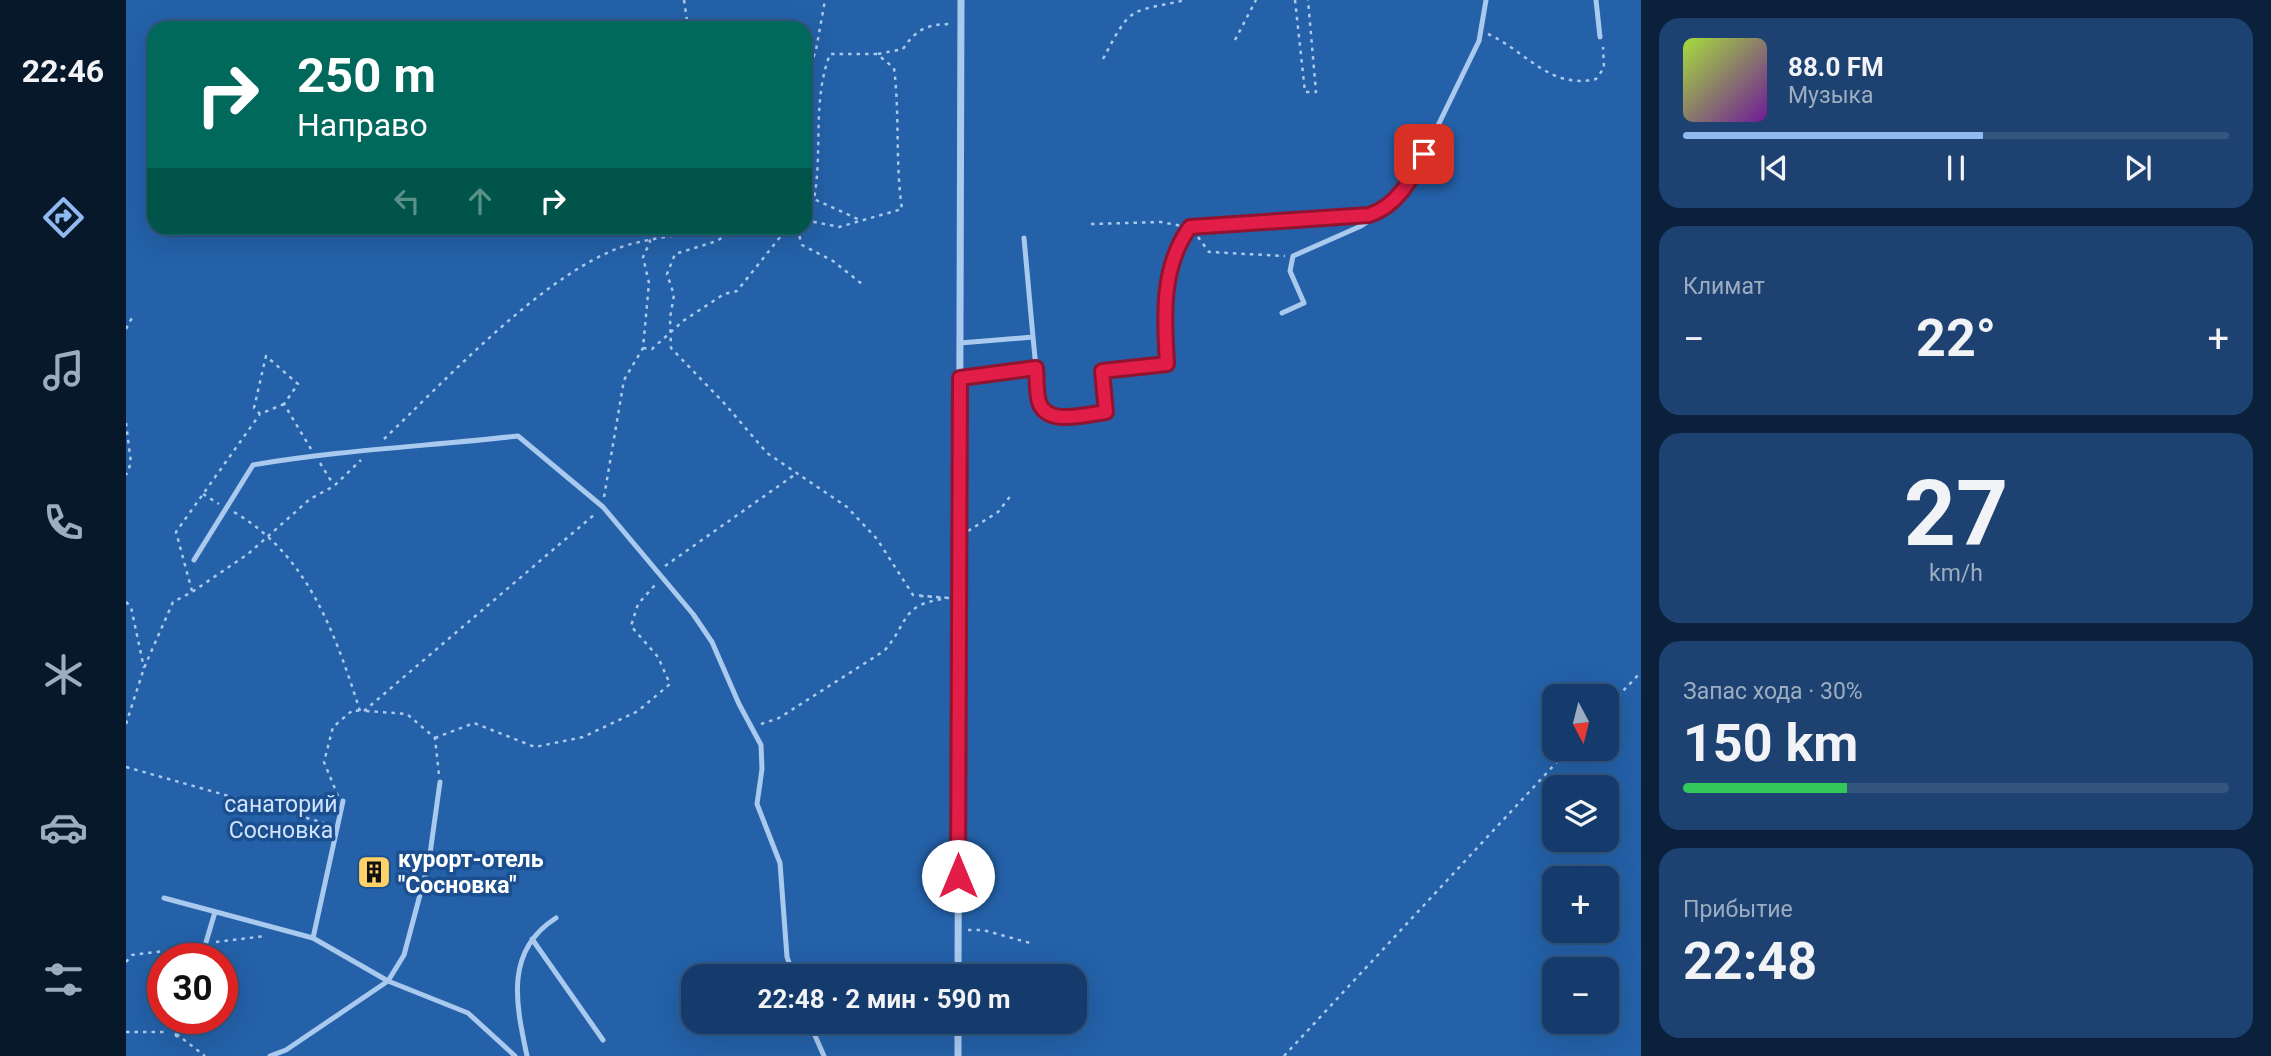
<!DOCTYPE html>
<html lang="ru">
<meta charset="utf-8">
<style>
body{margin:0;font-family:Roboto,sans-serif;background:#1d4271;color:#f1f3f6;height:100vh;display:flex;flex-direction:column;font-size:26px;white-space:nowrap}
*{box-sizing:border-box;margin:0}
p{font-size:23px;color:#9dadc1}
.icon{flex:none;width:38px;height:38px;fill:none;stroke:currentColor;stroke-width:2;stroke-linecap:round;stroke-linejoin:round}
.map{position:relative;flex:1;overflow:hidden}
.panel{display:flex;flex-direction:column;gap:18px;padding:18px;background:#0b203b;width:630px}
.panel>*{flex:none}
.banner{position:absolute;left:21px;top:21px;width:665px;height:214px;border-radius:21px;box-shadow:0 7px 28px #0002,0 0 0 2px #33557e;background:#00695c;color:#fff;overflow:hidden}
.needle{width:46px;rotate:173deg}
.fabs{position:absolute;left:1416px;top:684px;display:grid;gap:14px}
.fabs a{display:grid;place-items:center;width:77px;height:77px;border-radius:14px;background:#143b6b;box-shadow:0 7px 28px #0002,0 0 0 2px #33557e;font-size:35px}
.speed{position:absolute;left:21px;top:943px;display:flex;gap:14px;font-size:35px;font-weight:700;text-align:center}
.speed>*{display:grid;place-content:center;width:91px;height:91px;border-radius:50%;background:#143b6b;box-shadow:0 7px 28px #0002,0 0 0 2px #33557e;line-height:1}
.speed .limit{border:10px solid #d22;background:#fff;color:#111}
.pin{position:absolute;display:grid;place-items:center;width:60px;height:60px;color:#fff;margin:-30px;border-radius:14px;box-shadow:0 4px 10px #0006}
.me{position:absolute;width:77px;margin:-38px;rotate:0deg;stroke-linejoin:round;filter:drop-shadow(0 0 5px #0008)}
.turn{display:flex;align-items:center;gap:24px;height:147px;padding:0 35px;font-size:32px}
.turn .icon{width:91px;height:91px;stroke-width:2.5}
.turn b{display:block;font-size:49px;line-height:60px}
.lanes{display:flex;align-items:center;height:66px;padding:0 35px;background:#0003;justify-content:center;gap:35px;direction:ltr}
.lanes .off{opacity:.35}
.big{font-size:52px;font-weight:700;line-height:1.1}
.panel .widget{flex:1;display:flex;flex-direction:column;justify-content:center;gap:10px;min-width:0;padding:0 24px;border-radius:21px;background:#1d4271}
.panel .dial{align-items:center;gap:0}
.dial b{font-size:91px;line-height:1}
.song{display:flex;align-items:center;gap:21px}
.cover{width:84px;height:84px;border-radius:10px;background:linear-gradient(135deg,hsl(80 70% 55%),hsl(280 70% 35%))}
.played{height:7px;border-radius:4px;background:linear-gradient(90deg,#90b9f0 55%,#33557e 55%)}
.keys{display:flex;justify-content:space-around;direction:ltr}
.heat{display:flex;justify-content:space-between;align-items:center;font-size:38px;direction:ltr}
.charge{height:10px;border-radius:5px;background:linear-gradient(90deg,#34c759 30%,#33557e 0)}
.trip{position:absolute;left:555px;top:964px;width:406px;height:70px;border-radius:21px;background:#143b6b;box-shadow:0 7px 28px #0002,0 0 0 2px #33557e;font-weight:700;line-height:70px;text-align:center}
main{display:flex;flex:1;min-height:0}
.tab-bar{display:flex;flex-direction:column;width:126px;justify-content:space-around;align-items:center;background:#08182b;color:#9dadc1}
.tab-bar .icon{width:49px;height:49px}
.tab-bar .on{color:#90b9f0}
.tab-bar b{font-size:32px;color:#f1f3f6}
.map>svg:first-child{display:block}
.green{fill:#2461a8;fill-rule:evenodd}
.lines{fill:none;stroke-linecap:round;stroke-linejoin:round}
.path{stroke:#a9c9ee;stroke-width:2.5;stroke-dasharray:3.5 5;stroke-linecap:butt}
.lane{stroke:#a9c9ee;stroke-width:5}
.street{stroke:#a9c9ee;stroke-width:7}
.route-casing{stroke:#92132f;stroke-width:18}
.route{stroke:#e11d48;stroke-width:12}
.labels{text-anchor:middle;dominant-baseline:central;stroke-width:7;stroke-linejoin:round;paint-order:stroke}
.park-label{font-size:23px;fill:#cfe3fa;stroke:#1b4f8f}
.poi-label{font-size:23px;font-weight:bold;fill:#fff;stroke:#1b4f8f;text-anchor:start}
</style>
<main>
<nav class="tab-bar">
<b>22:46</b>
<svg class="icon on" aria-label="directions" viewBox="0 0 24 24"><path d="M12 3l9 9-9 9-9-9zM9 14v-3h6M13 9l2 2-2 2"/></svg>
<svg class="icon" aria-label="music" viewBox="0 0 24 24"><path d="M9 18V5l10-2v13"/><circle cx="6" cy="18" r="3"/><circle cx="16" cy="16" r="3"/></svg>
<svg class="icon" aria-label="phone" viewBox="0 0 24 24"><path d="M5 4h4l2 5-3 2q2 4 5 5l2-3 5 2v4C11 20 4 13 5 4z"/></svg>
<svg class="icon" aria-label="climate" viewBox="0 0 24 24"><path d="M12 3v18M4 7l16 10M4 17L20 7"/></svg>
<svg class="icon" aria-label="car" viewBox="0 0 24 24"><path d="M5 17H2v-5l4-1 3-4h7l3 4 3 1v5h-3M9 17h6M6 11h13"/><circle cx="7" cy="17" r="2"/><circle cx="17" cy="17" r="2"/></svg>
<svg class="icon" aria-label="filters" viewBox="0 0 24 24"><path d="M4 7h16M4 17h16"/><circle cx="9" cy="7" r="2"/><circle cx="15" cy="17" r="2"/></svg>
</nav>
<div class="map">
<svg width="1515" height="1056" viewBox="0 0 1515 1056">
<rect width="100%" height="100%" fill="#1b4f8f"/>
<path class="green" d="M0,0H1515V1056H0ZM28,28H679V228H28ZM1428,696H1480V749H1428ZM1428,788H1480V840H1428ZM1428,878H1480V931H1428ZM37,959H96V1018H37ZM1428,970H1480V1022H1428ZM567,976H948V1022H567Z"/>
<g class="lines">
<path class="path" d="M558,0L562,28
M1169,0L1179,92H1190L1182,0
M1362,34C1400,51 1424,90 1470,79L1478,68L1477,47
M1109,40L1130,0
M752,54L777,49C790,29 802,24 825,24
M977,59C1006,4 1002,13 1060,0
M679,81L690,50L699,0
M679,220L713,227L776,209C769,161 774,115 768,68L751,54H704C686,101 697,150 688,199L736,221
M965,224L1035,222L1056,226
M609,228L591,241L549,254L541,274L548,295L544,318L545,348L598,403L641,453L721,507L751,539L787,595L823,598
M671,228L676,245L707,261L736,284
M1072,237L1083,252L1159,256
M0,329L7,316
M517,348L526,349L557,321L598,294L611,291L655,236L667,228
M158,404L134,414L128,408L140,356L172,384L158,404L185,449
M0,423L5,463L0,475
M258,439C320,380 411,281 490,249C517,238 565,234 595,228
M194,463L207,484
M77,494L93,504
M478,497L498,380L517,348L523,283L517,257L524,242L521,228
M108,512C182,555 209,633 234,711
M842,531L872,512L886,494
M539,566L671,473
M66,591L50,532L134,414
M794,596L823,598
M0,602L5,607L18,668
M1480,709L1515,672
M238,711L469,514
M240,711L281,714L309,738L313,775
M0,724L18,668L47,602L66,592L122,554L184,499L208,486L235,460
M635,724L653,718L758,651C783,623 774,605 817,599
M309,738L348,723L409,747L457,737L512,711L544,684L532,657L505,626L512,604L529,585
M0,767L202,824
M212,796L198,762L207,727L227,710L233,711
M842,930H857L904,943
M90,942L139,936
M0,962L6,955L70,947
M0,1032H42
M57,1039L79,1056
M1158,1056L1443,749"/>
<path class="lane" d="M1470,0L1474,37
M898,238L907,337
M1156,313L1178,303L1164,271L1167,256L1235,226L1252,215
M910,368C911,378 910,392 913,402C921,427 961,414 980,412L976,371L1041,364C1038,318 1035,266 1064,227L1243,215L1261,210L1287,177L1353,41L1360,0
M834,378L910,368L907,337L834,343
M68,560L127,465C214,450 304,446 392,436L477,507L567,614L586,642L613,704L635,745L636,769L631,804L654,863L661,957L668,976
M217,801L187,938L262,981L342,1013L389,1056
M38,898L187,938
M406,939L477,1040
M75,959L89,912
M683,1022L698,1056
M51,1035L56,1018
M144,1056L160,1050L262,981L278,955L303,861L314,782
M401,1056C390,1004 378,951 430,918"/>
<path class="street" d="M832,976L835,0
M832,1056V1022"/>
</g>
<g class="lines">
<g class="route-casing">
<path id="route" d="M832,876L834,378L910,368C911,378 910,392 913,402C921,427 961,414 980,412L976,371L1041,364C1038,318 1035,266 1064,227L1243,215C1271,206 1285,180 1298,154"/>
</g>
<use href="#route" class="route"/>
</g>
<defs>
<g id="building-square" transform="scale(1.75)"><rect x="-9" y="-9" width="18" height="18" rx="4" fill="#ffd166" stroke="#1b4f8f"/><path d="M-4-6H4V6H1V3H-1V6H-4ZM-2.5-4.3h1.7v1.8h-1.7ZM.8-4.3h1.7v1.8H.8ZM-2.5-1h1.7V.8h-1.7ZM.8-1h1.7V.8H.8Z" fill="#111"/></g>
</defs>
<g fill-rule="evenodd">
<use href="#building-square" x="248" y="872"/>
</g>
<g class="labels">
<g class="park-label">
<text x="155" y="804">санаторий<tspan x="155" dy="26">Сосновка</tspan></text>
</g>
<g class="poi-label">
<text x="272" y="859">курорт-отель<tspan x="272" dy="26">"Сосновка"</tspan></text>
</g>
</g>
</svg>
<div class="fabs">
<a><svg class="needle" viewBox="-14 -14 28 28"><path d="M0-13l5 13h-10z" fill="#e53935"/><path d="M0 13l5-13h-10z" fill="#9dadc1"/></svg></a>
<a><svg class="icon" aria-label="layers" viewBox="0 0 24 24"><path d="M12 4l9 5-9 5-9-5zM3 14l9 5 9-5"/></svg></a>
<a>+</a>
<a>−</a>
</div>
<div class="speed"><div class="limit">30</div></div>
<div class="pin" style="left:1298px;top:154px;background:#d93025"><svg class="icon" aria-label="arrive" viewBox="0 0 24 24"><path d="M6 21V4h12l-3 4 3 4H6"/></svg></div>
<svg class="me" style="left:832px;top:876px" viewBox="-20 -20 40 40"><circle r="19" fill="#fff"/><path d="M0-13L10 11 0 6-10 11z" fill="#e11d48"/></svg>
<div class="trip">22:48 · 2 мин · 590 m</div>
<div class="banner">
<div class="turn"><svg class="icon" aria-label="right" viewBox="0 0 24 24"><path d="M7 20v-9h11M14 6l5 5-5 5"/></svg><div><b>250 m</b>Направо</div></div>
<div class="lanes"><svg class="icon off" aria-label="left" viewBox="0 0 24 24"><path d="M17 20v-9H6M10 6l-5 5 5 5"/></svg><svg class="icon off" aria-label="ahead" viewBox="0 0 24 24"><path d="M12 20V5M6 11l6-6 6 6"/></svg><svg class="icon" aria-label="right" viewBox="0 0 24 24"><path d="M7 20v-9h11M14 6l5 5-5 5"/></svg></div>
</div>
</div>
<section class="panel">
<div class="widget">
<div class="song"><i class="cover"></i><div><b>88.0 FM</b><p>Музыка</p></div></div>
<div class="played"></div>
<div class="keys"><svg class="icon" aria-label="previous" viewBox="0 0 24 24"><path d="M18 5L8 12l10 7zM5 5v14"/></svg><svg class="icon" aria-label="pause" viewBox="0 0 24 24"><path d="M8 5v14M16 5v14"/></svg><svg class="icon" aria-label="next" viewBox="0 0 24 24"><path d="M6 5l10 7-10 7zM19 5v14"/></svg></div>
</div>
<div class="widget"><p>Климат</p>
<div class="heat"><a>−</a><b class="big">22°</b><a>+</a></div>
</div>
<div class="widget dial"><b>27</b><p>km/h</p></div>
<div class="widget"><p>Запас хода · 30%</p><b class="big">150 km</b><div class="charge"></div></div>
<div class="widget"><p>Прибытие</p><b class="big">22:48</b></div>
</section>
</main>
